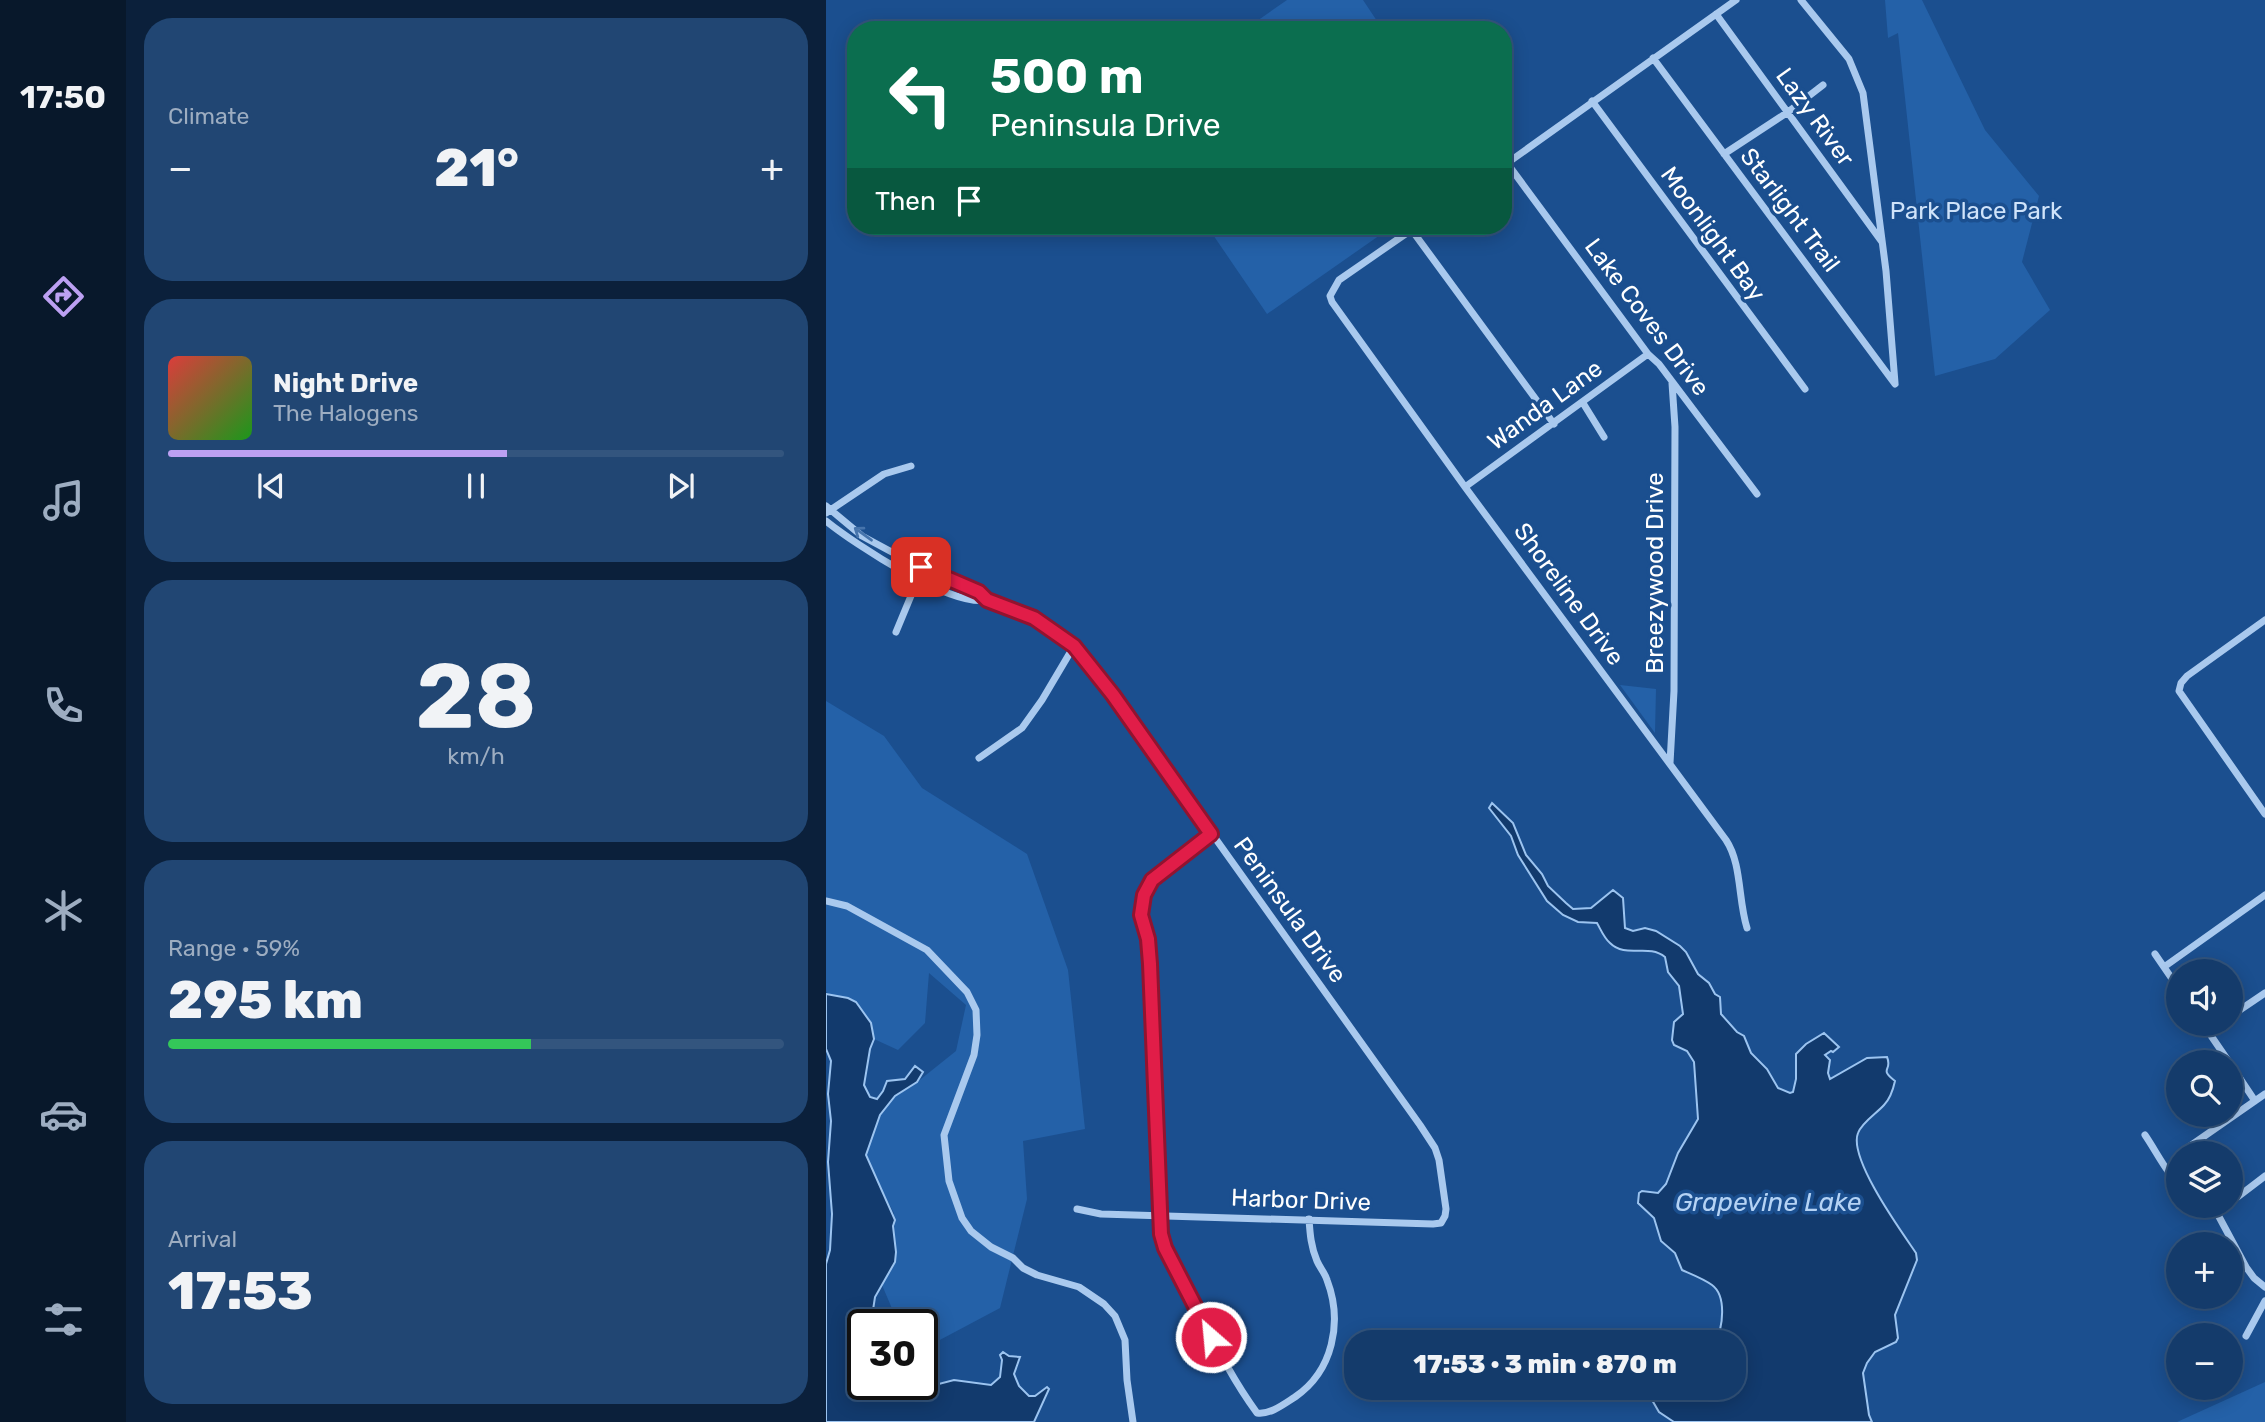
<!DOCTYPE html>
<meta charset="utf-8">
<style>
body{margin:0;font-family:Rubik,sans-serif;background:#214673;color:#f1f3f6;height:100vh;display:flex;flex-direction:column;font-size:26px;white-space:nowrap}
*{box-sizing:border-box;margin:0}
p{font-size:23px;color:#9dadc1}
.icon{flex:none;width:38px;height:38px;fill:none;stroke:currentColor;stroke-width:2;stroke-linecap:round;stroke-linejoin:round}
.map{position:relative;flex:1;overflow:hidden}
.panel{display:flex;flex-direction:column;gap:18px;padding:18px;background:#0b203b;width:700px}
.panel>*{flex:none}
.banner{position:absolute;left:21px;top:21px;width:665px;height:214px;border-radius:28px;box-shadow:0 4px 18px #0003,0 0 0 2px #33557e;background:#0b6e4f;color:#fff;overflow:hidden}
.buttons{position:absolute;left:1340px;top:959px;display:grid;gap:14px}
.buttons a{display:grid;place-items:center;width:77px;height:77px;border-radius:50%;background:#143b6b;box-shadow:0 4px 18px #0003,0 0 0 2px #33557e;font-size:35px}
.speed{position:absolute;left:21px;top:1309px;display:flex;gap:14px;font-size:35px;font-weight:700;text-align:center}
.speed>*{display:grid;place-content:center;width:91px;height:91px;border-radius:50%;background:#143b6b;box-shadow:0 4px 18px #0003,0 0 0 2px #33557e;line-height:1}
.speed .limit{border:4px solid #111;border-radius:10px;background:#fff;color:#111}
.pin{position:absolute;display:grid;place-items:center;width:60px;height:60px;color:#fff;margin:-30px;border-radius:14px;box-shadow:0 4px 10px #0006}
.me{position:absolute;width:77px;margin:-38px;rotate:333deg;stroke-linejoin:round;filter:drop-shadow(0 0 5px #0008)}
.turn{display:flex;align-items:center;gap:24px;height:147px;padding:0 28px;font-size:32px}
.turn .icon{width:91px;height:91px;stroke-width:2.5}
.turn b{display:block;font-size:49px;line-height:60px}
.then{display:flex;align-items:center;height:66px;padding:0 28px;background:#0003;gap:14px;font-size:26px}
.big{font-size:52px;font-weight:800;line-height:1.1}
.panel .widget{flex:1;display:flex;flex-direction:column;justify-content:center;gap:10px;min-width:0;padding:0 24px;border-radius:28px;background:#214673}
.panel .dial{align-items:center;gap:0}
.dial b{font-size:91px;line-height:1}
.song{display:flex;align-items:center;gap:21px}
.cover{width:84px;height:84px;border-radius:10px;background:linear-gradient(135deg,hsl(0 70% 55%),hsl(120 70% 35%))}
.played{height:7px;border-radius:4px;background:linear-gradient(90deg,#bca0f2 55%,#33557e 55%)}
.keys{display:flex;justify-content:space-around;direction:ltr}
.heat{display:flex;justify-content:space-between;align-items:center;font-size:38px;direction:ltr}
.charge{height:10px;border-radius:5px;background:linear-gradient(90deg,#34c759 59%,#33557e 0)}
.trip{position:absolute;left:518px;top:1330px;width:402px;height:70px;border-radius:28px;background:#143b6b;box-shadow:0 4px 18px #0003,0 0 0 2px #33557e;font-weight:800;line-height:70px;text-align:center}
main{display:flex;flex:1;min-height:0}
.tabs{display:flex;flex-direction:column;width:126px;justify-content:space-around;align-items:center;background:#08182b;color:#9dadc1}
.tabs .icon{width:49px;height:49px}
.tabs .current{color:#bca0f2}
.tabs b{font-size:32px;color:#f1f3f6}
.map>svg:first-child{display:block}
.green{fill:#2461a8}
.water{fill:#123a6d;stroke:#9cc4f0;stroke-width:2}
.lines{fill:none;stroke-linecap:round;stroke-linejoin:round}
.minor{stroke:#a9c9ee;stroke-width:7}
.oneway{stroke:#4674ac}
.route-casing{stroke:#92132f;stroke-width:18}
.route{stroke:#e11d48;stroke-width:12}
.labels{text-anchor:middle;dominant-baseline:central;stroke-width:7;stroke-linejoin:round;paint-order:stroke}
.street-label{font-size:24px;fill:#fff;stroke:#1b4f8f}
.park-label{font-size:24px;fill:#cfe3fa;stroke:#1b4f8f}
.water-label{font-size:26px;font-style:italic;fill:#b5d3f5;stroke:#1b4f8f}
</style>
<main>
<nav class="tabs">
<b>17:50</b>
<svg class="icon current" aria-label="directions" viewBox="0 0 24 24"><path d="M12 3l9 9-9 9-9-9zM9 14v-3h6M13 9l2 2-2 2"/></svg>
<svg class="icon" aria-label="music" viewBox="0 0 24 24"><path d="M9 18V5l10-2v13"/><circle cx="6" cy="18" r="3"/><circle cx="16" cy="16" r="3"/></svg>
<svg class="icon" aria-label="phone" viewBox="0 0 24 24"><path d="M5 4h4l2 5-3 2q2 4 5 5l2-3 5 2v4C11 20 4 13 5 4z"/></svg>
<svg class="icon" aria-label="climate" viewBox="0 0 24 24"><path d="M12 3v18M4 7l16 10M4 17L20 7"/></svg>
<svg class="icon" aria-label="car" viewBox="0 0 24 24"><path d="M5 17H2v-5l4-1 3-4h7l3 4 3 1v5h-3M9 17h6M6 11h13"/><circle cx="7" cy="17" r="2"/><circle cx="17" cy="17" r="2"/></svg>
<svg class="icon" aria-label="filters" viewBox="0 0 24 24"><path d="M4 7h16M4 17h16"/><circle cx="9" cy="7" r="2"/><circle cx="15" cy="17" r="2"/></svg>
</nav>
<section class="panel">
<div class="widget"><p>Climate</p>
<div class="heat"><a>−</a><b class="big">21°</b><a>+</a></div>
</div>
<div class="widget">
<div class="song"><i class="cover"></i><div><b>Night Drive</b><p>The Halogens</p></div></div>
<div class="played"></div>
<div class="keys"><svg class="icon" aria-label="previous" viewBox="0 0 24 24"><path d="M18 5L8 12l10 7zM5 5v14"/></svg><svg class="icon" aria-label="pause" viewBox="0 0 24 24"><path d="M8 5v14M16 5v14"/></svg><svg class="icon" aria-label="next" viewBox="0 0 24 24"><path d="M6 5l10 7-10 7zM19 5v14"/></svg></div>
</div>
<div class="widget dial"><b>28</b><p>km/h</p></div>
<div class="widget"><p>Range · 59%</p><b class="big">295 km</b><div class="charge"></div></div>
<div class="widget"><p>Arrival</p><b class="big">17:53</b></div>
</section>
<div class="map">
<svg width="1439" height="1422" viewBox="0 0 1439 1422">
<rect width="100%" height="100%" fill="#1b4f8f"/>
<path class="green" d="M461,0H537L557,30H418Z
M1059,0H1096L1159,130L1213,196L1196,262L1224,310L1169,359L1109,376L1072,33L1062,38Z
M381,226H567L441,314Z
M794,685L830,689L829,733Z
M0,701L58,736L96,788L201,854L242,970L259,1129L197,1141L201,1199L174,1308L110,1342L96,1337V1325H73L56,1285L69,1262L68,1213L44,1169L40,1156L53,1115L69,1096L85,1087L130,1051L140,1005L103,973L99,1023L72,1050L48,1039C46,1023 38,1005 21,998C13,995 7,998 0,992Z
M1439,1382V1422H1351Z"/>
<path class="water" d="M666,803L687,823L700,855L716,874L722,886L740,903L747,909L765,908L787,890L797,898L799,928L807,931L819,928L830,931L854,946L860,952L872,974L883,983L889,994L894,997L895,1014L911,1032L918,1036L925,1053L941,1069L952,1088L964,1093L967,1092L970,1079V1054L980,1044L998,1033L1013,1047L1007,1052L1005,1051L999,1055L1004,1060L1002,1073L1004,1079L1041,1058L1061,1057C1067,1071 1052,1068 1069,1081C1067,1090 1064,1099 1058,1105C1050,1114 1036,1122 1032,1133C1022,1158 1075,1231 1090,1253L1091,1260L1069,1315L1072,1338L1070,1342L1049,1352L1041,1363L1037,1373L1043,1415L1046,1422H848L833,1412L826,1400L813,1399V1396C824,1390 832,1383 843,1392C865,1388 886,1388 908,1388V1342H889C897,1328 901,1296 886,1285C878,1279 865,1274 856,1270L849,1253L835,1241L828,1218L812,1203L813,1193L816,1191L832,1193L840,1184L852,1153L872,1119L868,1062L861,1051L848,1045L846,1040L848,1022L857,1014L853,986L842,972L839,957C822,943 800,959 784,943C778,938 775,930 771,923L752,922L737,915L721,901L692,855L685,836L663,808Z
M0,994L22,998L30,1002L45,1023L48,1039L44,1049L38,1085L44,1097L51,1099L57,1091L61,1081L79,1079L89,1066L97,1072L91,1082L69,1096L54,1115L40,1155L69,1220L67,1226L70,1252L69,1262L49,1297L47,1310L51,1325H37V1384H96V1381L109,1385L128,1380L165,1385L174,1377L176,1360L174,1355L177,1352L183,1356L194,1357L188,1374L193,1386L203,1396H209L221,1387L223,1389L208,1422H0V1264L4,1250L6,1214L2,1162L5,1121L2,1094L5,1061L0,1049Z"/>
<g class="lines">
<path class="minor" d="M975,0L1023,59L1037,93L1060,271L1069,383
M890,14L1056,242
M827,58L1069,384
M766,101L979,389
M898,154L962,112L997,85
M681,163L822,354L833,364L931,494
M680,164L910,0
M591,226L513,280L504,296L506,302L639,487L900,840C916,864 912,900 921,928
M585,229L728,424
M757,403L778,437
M639,487L822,354
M0,506L36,536L75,557L153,592C169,607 192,608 211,619C246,640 261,664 287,695L594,1125L609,1148L613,1160L620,1209L619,1216L615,1223L607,1224L275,1214L251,1209
M0,513L58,474L85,466
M0,521C30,545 124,607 161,600
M1439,620L1361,676L1355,683L1353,691L1439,814
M70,632L92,579L95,567
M153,758L196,728L216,700L248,646
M844,763L848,691L849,427L846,383
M385,834L326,880L318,895L315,915L322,939L324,964L333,1216C337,1249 354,1276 369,1305C388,1342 406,1379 431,1413C444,1415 458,1404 469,1397C507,1371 517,1322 501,1280C499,1273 494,1268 491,1261C485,1247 484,1234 483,1219
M0,901L21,906L101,950L141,992L150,1010L151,1035L148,1055L118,1135L123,1181L136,1218L145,1231L165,1247L187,1258L197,1268L211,1275L253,1287L278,1304L289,1316L299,1340L301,1380L307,1422
M1329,954L1353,989
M1338,967L1439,895
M1405,1016L1439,993
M1377,1024L1403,1062
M1382,1032L1394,1024
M1405,1065L1429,1101
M1319,1135C1330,1151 1340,1172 1353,1185
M1354,1153L1439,1094
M1405,1202L1439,1176
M1381,1206L1391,1213L1420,1267L1428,1278L1439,1287
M1391,1213L1400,1206
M1420,1336L1439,1301"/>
</g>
<defs><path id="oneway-shaft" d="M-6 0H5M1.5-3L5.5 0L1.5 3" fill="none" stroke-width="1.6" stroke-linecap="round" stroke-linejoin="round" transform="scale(1.75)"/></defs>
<use class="oneway" href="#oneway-shaft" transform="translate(37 534) rotate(-144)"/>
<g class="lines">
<g class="route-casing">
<path id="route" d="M95,567L153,592L161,600L208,618L248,646L287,695L385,834L326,880L318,895L315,915L322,939L324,964L335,1234L339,1248L385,1337"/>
</g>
<use href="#route" class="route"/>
</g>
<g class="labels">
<g class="street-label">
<text transform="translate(989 117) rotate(54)">Lazy River</text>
<text transform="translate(964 210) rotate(53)">Starlight Trail</text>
<text transform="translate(887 234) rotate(54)">Moonlight Bay</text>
<text transform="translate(821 317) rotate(53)">Lake Coves Drive</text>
<text transform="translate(719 405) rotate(-36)">Wanda Lane</text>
<text transform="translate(829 573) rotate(-90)">Breezywood Drive</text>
<text transform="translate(743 594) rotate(54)">Shoreline Drive</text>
<text transform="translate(464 910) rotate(54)">Peninsula Drive</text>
<text transform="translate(475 1200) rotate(2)">Harbor Drive</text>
</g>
<g class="park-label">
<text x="1150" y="211">Park Place Park</text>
</g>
<g class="water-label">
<text x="942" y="1202">Grapevine Lake</text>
</g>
</g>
</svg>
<div class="buttons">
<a><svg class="icon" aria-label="sound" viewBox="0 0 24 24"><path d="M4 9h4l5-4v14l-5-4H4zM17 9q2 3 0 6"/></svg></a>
<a><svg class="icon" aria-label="search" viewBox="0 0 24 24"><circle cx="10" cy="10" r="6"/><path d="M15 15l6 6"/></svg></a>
<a><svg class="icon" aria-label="layers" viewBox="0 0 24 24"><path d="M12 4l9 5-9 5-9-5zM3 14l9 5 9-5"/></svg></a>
<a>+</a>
<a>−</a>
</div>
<div class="speed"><div class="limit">30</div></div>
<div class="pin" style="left:95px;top:567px;background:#d93025"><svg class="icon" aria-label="arrive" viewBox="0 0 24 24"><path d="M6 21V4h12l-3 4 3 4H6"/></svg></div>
<svg class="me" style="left:385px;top:1337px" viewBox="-20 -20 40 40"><circle r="17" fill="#e11d48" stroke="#fff" stroke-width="3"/><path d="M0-11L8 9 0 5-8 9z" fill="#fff"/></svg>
<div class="trip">17:53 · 3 min · 870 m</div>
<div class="banner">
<div class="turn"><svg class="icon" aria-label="left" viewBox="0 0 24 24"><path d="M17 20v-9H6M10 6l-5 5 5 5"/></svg><div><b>500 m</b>Peninsula Drive</div></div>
<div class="then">Then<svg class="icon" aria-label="arrive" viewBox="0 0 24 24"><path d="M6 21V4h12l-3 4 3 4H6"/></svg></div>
</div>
</div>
</main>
